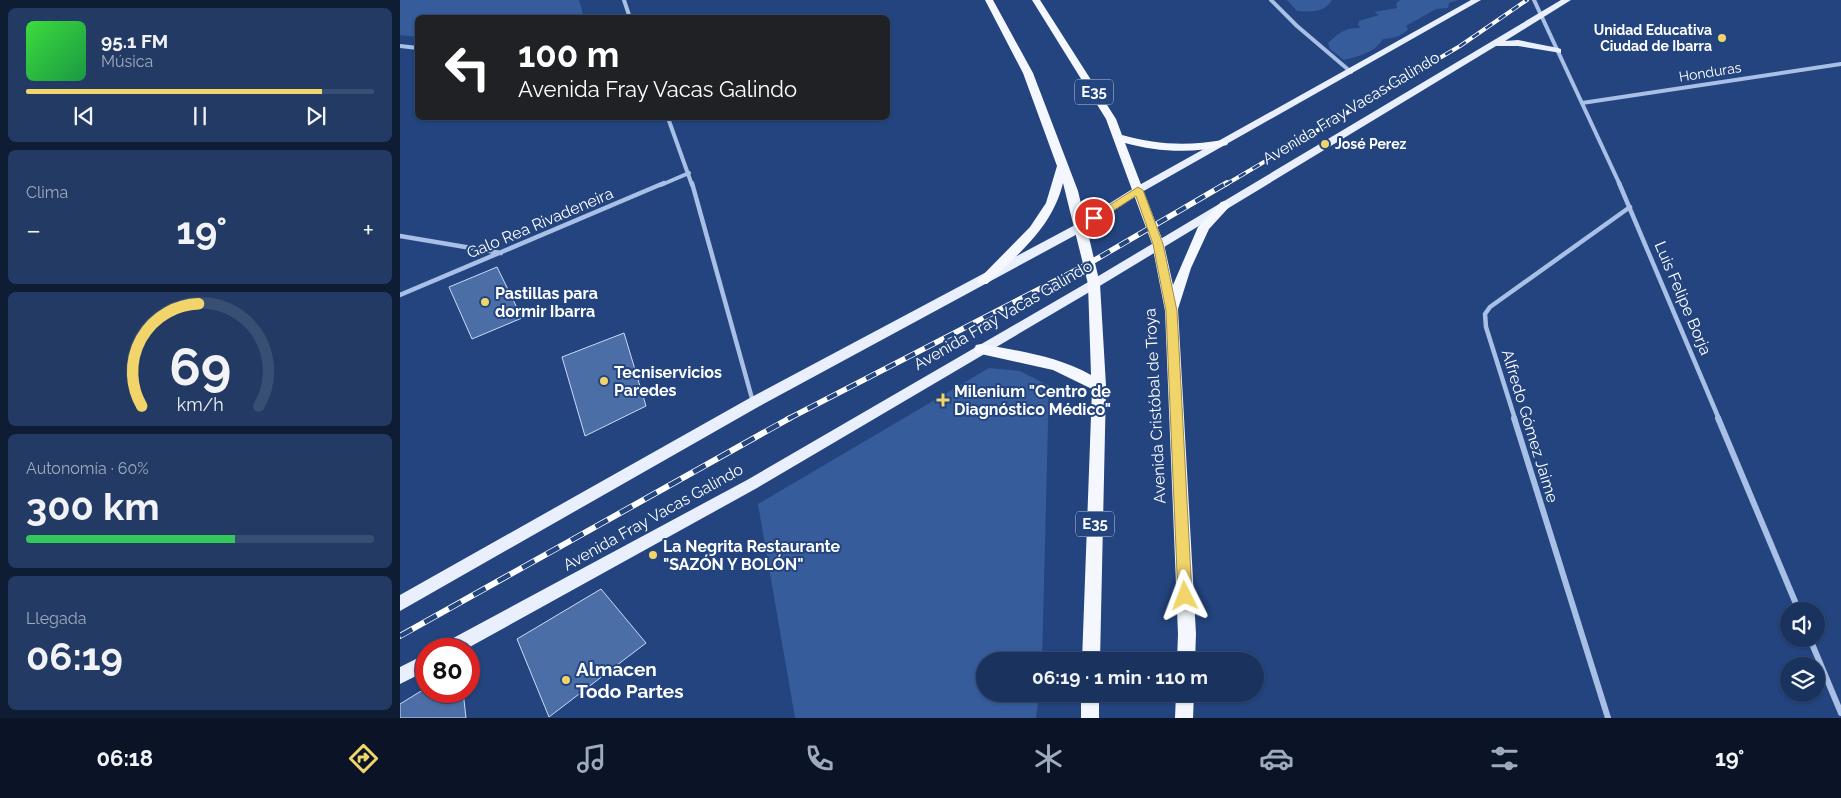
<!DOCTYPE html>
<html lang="es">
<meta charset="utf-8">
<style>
body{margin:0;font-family:Raleway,sans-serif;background:#233b64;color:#f1f3f6;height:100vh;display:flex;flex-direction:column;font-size:19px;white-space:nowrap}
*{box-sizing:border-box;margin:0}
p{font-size:16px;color:#9faabc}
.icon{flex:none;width:28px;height:28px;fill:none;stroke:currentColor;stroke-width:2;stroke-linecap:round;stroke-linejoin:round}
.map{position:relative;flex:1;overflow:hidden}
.side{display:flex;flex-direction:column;gap:8px;padding:8px;background:#0e1c34;width:400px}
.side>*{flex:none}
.guide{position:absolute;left:15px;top:15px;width:475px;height:105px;border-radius:8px;box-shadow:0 1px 4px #0004,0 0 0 1px #384e73;background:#202124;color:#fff;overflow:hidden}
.fabs{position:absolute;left:1380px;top:602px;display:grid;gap:10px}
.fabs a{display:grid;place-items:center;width:45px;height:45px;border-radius:50%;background:#1a335e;box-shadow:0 1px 4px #0004,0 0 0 1px #384e73;font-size:25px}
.speed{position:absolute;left:15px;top:638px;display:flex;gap:10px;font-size:25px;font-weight:700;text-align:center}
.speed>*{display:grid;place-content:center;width:65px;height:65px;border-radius:50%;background:#1a335e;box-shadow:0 1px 4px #0004,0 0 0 1px #384e73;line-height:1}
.speed .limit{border:8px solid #d22;background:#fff;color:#111}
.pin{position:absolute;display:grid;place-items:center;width:42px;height:42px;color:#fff;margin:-21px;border:2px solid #fff;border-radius:50%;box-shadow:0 1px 5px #0007}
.me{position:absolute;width:55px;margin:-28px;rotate:357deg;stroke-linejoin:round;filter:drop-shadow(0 0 4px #0008)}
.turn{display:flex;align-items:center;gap:18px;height:105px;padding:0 20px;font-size:22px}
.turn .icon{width:65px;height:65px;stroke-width:2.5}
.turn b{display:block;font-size:35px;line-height:42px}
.big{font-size:38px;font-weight:700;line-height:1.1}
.side .card{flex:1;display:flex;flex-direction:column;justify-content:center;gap:8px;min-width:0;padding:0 18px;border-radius:8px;background:#233b64}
.side .dial{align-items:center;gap:0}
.dial svg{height:130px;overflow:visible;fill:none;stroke:#384e73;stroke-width:7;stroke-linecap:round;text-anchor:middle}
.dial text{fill:#f1f3f6;stroke:none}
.song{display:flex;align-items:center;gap:15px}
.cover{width:60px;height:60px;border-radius:8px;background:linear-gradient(135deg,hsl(120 70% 55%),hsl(140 70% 35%))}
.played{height:5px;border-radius:2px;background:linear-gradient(90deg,#f1d56b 85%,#384e73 85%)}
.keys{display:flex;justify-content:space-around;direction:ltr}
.heat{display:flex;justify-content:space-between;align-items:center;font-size:28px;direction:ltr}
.charge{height:8px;border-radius:4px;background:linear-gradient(90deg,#34c759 60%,#384e73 0)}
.trip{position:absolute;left:576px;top:652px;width:288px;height:50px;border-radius:25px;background:#1a335e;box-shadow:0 1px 4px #0004,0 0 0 1px #384e73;font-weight:700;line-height:50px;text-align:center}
.tab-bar{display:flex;height:80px;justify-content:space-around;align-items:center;background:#0a1426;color:#9faabc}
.tab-bar .icon{width:35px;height:35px}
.tab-bar .selected{color:#f1d56b}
.tab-bar b{font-size:22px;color:#f1f3f6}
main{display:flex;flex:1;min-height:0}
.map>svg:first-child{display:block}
.green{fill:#365c9c}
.building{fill:#4b6ea7;stroke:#cbdbf5}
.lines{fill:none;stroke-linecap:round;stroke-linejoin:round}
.minor-far2{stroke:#a8bfe6;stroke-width:4}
.minor-far1{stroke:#a8bfe6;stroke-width:4.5}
.minor{stroke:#a8bfe6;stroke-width:6}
.primary{fill:#e9effd;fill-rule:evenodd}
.trunk{fill:#f4f7fe;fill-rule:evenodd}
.rail-far2-casing{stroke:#fff;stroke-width:4}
.rail-far1-casing{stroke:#fff;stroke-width:5.5}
.rail-casing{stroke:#fff;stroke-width:6}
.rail-far2{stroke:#23447e;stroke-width:2.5;stroke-dasharray:8;stroke-linecap:butt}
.rail-far1{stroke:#23447e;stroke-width:4;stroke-dasharray:11;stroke-linecap:butt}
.rail{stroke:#23447e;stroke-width:4.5;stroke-dasharray:14;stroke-linecap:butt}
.route{fill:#f1d56b;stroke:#9d8a46}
.poi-dot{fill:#f1d56b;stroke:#23447e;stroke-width:2}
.labels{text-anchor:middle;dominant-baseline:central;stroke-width:4;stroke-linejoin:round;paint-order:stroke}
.far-poi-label{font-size:14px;font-weight:bold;fill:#fff;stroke:#23447e;text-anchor:end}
.far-street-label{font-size:14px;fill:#fff;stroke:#23447e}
.shield{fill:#23447e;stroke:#bdc7d8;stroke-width:1}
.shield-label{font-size:15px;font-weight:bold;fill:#fff}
.street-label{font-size:16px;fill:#fff;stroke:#23447e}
.poi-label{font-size:16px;font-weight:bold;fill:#fff;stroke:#23447e;text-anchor:start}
.near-poi-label{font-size:19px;font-weight:bold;fill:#fff;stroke:#23447e;text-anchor:start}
</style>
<main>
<section class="side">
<div class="card">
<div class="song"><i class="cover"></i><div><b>95.1 FM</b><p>Música</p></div></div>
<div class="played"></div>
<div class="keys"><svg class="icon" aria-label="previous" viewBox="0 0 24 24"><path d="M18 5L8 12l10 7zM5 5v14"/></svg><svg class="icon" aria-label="pause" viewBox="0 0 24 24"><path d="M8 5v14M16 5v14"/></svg><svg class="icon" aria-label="next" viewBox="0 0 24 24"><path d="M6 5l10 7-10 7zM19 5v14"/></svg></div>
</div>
<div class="card"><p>Clima</p>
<div class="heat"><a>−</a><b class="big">19°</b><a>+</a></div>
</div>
<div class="card dial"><svg viewBox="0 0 100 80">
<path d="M14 69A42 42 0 1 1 86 69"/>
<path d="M14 69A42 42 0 0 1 49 6" stroke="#f1d56b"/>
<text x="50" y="56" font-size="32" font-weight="700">69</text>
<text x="50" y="72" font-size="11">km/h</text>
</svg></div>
<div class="card"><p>Autonomía · 60%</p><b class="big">300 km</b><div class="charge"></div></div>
<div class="card"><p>Llegada</p><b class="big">06:19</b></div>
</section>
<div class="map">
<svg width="1441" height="718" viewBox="0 0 1441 718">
<rect width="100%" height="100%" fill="#23447e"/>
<path class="green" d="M0,0H179L184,17L18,18L17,37L0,35Z
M887,0H932C924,13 911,12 897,11Z
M1000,0H1058L1049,3L1048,8L1036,9L1006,26L1008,29C1001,37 993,38 983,39C974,53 959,56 944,60L930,49L928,43C939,33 945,27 961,28L958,25L959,21L979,15L974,12L997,8L996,4Z
M589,368L620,371L649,386L642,661H585V694H639L636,718H395L358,504Z"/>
<path class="building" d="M97,267L122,318L72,339L49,287Z
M224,333L246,406L185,436L162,357Z
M201,589L246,643L149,717L117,639Z
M26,688V691H63L66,718H0V704Z"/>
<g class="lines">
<path class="minor-far2" d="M224,0L230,18
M871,0L897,26L951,72
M1134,0L1220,185
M0,46L18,48
M1182,103L1441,64
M268,118L292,185
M261,185L289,173"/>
<path class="minor-far1" d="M292,183L353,402
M1219,183L1319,419
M0,236L101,253
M0,295L264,183
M1115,419L1086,327L1085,314L1090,307L1230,207"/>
<path class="minor" d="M1114,418L1208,718
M1318,418L1399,611
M1410,639L1441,713"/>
<path class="primary" d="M1071,0H1081L742,192L683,231L358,407L0,611V595L348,399L675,225L734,188Z
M1161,0H1171L1105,41L1118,40L1158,48L1161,49V53L1118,46H1096L698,287L357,488L66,649H42L44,643L347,480L690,281Z
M26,654V671L0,684V667Z"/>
<path class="trunk" d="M585,0H593L633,73L678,191L700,284L706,386L700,661H682L692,389L653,370L581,354L576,353L574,349L576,345L581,344C619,351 657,356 691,375L688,284L663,183C652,228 619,253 587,284H579L577,281L630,227L646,203L657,166L623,73Z
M632,0H640L716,119L722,135C756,145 789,146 823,140L828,143L827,145C793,154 758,152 725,143L764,244L773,285L798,227L821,202L825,201L831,205L809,229L791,268L778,309L796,634L795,661H777L778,634L765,311L752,244L706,119Z
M681,694H699V718H681Z
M776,694H794L793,718H775Z"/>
<g class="rail-far2-casing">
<path id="rail-far2" d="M825,185L1060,46L1127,0"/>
</g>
<g class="rail-far1-casing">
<path id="rail-far1" d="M388,419L688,264L827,183"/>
</g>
<g class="rail-casing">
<path id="rail" d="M0,636L390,418"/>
</g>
<use href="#rail-far2" class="rail-far2"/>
<use href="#rail-far1" class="rail-far1"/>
<use href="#rail" class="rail"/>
</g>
<path class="route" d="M738,187L743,190L763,244L777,311L792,596L790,600L785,602L780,600L778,596L766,311L753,244L736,196L697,221H690L689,218Z"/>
<g class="poi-dot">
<circle cx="1322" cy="38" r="5"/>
<circle cx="925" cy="144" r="5"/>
<circle cx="85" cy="302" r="5"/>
<circle cx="204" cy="381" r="5"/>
<path d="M540.5 392.5h5v5h5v5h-5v5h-5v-5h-5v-5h5z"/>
<circle cx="253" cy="555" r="5"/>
<circle cx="166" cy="680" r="5"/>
</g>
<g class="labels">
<g class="far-poi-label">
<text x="1312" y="30">Unidad Educativa<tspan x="1312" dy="16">Ciudad de Ibarra</tspan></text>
<text x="935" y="144" text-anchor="start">José Perez</text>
</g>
<g class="far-street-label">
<text transform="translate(1310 72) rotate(-9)">Honduras</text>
</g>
<g class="shield">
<rect x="675" y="79.5" width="38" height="25" rx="4"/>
<rect x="676" y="511.5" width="38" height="25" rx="4"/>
</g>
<g class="shield-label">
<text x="694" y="92">E35</text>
<text x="695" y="524">E35</text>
</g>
<g class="street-label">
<text transform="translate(951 108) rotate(-31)">Avenida Fray Vacas Galindo</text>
<text transform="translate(140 223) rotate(-23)">Galo Rea Rivadeneira</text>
<text transform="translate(1283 298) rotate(67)">Luis Felipe Borja</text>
<text transform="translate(603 315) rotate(-30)">Avenida Fray Vacas Galindo</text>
<text transform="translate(755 406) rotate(-93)">Avenida Cristóbal de Troya</text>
<text transform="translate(1130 426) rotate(73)">Alfredo Gómez Jaime</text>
<text transform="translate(253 517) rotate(-29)">Avenida Fray Vacas Galindo</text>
</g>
<g class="poi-label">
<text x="95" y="293">Pastillas para<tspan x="95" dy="18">dormir Ibarra</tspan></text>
<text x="214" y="372">Tecniservicios<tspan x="214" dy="18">Paredes</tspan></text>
<text x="554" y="391">Milenium "Centro de<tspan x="554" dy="18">Diagnóstico Médico"</tspan></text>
<text x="263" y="546">La Negrita Restaurante<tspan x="263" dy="18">"SAZÓN Y BOLÓN"</tspan></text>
</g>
<g class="near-poi-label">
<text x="176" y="669">Almacen<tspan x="176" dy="22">Todo Partes</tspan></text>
</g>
</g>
</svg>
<div class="fabs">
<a><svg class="icon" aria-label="sound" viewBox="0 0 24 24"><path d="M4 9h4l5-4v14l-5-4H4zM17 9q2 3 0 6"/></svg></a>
<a><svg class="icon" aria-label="layers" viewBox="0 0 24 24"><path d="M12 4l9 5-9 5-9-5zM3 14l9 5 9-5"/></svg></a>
</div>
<div class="speed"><div class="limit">80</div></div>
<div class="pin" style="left:694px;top:218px;background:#d93025"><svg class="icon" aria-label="arrive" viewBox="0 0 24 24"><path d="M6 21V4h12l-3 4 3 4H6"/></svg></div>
<svg class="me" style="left:785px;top:596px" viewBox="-20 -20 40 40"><path d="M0-17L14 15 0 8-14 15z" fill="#f1d56b" stroke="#fff" stroke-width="4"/></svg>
<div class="trip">06:19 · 1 min · 110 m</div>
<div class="guide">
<div class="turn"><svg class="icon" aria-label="left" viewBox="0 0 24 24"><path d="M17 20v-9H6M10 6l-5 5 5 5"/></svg><div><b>100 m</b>Avenida Fray Vacas Galindo</div></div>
</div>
</div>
</main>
<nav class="tab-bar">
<b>06:18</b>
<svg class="icon selected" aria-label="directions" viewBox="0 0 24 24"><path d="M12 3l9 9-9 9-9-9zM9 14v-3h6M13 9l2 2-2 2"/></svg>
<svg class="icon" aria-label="music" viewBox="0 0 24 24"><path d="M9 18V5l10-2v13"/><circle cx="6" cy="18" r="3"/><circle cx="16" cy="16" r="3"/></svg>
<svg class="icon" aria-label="phone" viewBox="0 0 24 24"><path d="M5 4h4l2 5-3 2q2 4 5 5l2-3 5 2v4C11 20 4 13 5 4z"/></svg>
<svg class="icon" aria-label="climate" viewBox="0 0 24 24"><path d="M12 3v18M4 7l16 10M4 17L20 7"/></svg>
<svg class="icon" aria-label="car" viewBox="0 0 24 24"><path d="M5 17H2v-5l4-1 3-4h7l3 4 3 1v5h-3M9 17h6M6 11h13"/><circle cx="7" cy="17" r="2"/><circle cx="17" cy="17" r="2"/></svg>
<svg class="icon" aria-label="filters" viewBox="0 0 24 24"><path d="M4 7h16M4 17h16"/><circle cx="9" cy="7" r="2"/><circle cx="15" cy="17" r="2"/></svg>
<b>19°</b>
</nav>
